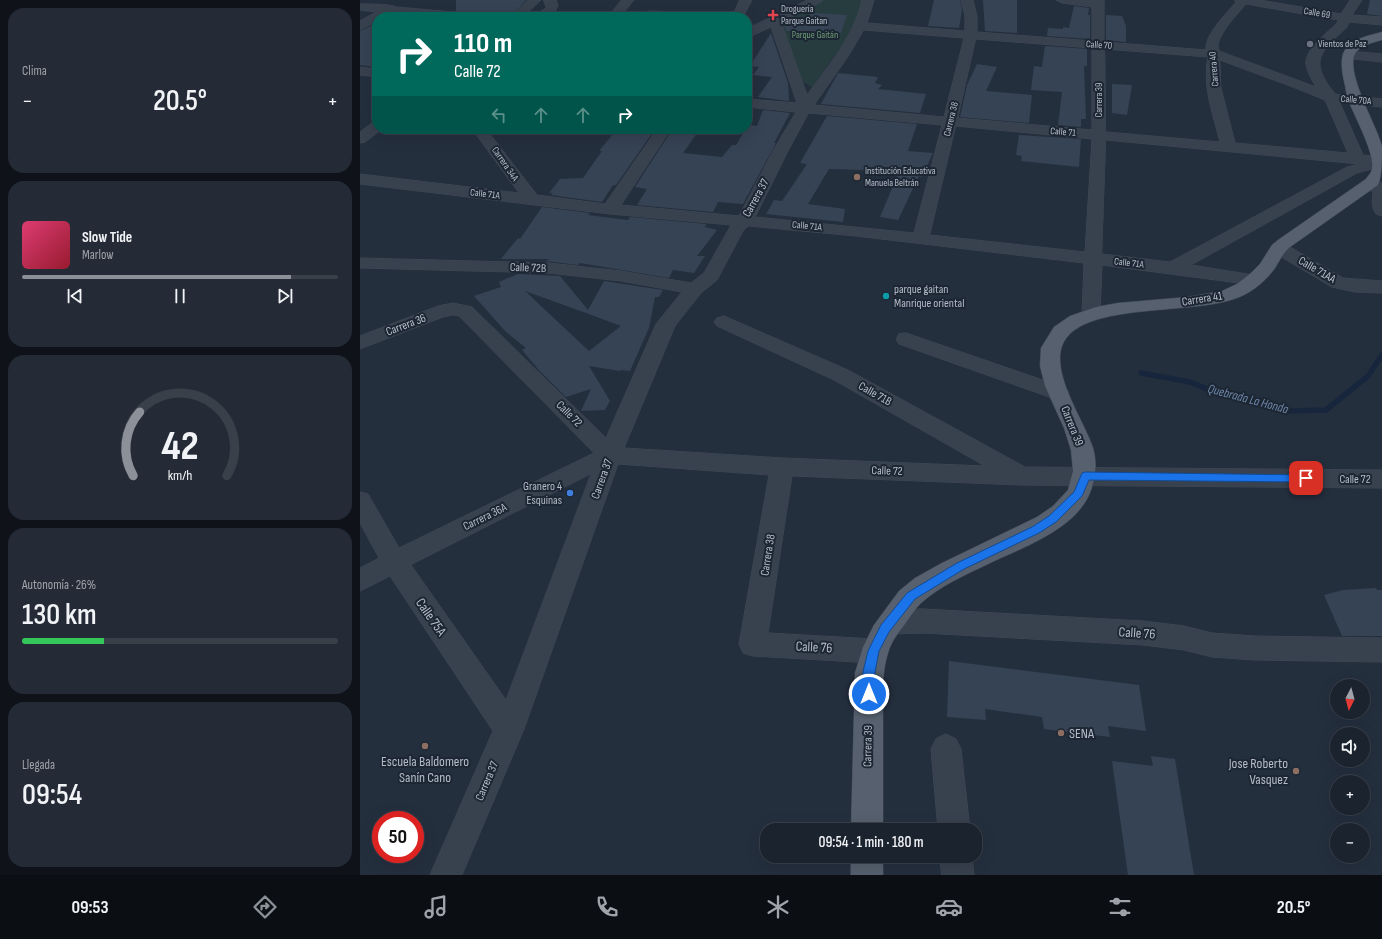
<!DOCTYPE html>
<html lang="es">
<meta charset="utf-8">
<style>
body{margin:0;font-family:"Sofia Sans Condensed",sans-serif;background:#242b36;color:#f1f3f6;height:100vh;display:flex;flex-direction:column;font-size:15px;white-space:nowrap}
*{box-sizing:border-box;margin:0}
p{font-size:13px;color:#a0a4aa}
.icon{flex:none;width:22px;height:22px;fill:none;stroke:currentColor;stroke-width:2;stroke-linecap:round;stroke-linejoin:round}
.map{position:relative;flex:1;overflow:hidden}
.drawer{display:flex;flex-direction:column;gap:8px;padding:8px;background:#0f1319;width:360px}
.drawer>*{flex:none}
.hud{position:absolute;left:12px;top:12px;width:380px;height:122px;border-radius:16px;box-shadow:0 4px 16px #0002,0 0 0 1px #39404a;background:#00695c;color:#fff;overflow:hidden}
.needle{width:26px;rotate:186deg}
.controls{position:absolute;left:970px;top:679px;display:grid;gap:8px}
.controls a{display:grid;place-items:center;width:40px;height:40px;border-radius:50%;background:#1b232e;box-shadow:0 4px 16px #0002,0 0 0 1px #39404a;font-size:20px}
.speed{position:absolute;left:12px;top:811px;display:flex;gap:8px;font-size:20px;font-weight:700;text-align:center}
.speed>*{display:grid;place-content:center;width:52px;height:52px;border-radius:50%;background:#1b232e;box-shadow:0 4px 16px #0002,0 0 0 1px #39404a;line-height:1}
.speed .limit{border:6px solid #d22;background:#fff;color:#111}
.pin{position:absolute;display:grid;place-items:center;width:34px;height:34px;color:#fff;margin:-17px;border-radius:8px;box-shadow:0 2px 6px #0006}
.me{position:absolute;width:44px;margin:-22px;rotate:0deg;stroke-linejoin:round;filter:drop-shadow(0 0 3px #0008)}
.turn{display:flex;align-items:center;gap:14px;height:84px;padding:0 16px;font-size:18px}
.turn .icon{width:52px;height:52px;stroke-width:2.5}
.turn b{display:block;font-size:28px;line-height:34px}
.lanes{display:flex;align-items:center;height:38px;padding:0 16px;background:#0003;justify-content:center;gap:20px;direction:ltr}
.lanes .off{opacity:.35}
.big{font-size:30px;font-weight:600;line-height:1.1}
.drawer .widget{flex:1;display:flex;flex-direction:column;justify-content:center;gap:6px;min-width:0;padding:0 14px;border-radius:16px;background:#242b36}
.drawer .dial{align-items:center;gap:0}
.dial svg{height:104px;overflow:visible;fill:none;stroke:#39404a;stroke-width:7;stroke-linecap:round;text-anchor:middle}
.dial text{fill:#f1f3f6;stroke:none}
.song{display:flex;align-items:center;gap:12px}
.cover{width:48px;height:48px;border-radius:6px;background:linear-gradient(135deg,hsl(340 70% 55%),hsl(350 70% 35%))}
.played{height:4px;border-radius:2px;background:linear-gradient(90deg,#8c9099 85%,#39404a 85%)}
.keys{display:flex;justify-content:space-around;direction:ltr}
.heat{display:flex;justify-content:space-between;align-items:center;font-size:22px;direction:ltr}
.charge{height:6px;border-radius:3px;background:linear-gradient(90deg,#34c759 26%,#39404a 0)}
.trip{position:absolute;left:400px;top:823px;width:222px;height:40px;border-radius:16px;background:#1b232e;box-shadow:0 4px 16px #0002,0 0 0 1px #39404a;font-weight:600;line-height:40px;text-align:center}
.dock{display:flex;height:64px;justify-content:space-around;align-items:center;background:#0b0e12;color:#a0a4aa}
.dock .icon{width:28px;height:28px}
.dock .current{color:#8c9099}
.dock b{font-size:18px;color:#f1f3f6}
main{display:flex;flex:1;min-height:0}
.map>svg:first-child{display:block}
.green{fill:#263c3f}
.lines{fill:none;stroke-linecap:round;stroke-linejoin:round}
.stream{stroke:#17263c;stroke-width:5.5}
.building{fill:#364354;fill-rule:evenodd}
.minor-casing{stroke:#414a57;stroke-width:1}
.major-casing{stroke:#414a57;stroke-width:1}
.minor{fill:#38414e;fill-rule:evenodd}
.major{fill:#56606e;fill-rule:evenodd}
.route{fill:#1a73e8;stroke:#114b97}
.health-dot{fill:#e0444e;stroke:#1d2633;stroke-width:1.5}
.worship-dot{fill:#6b7280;stroke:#1d2633;stroke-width:1.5}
.education-dot{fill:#8d6e63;stroke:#1d2633;stroke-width:1.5}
.culture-dot{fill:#0f9aa8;stroke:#1d2633;stroke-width:1.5}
.shop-dot{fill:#3f7fe0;stroke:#1d2633;stroke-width:1.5}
.labels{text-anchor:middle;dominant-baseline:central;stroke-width:4;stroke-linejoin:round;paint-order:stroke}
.far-poi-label{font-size:10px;fill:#b4bcc9;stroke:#1d2633;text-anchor:start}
.far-street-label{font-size:10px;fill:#b4bcc9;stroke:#1d2633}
.far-park-label{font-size:10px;fill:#6b9a76;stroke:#1d2633}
.street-label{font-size:12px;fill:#b4bcc9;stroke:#1d2633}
.poi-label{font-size:12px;fill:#b4bcc9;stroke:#1d2633;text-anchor:start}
.water-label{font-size:13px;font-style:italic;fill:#6d86a8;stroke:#1d2633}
.near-street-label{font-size:14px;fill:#b4bcc9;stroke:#1d2633}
.near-poi-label{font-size:14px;fill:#b4bcc9;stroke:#1d2633;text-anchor:start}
</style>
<main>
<section class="drawer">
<div class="widget"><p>Clima</p>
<div class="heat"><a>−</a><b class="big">20.5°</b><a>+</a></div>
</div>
<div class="widget">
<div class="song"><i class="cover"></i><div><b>Slow Tide</b><p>Marlow</p></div></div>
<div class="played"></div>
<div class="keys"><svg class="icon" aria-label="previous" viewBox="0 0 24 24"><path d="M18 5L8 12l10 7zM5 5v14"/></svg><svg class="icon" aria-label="pause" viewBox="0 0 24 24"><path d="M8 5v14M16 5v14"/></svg><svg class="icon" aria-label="next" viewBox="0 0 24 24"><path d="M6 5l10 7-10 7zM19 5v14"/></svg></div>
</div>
<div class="widget dial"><svg viewBox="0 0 100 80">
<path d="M14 69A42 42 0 1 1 86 69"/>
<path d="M14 69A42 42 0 0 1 19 20" stroke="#8c9099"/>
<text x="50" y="56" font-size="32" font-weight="700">42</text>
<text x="50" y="72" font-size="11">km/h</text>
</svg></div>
<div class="widget"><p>Autonomía · 26%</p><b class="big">130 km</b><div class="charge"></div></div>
<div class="widget"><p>Llegada</p><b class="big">09:54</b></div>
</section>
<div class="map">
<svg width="1022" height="875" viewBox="0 0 1022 875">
<rect width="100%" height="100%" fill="#242f3e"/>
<path class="green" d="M461,0H508L496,32L477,52L452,87L435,77L415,21L438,14Z"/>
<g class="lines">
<path class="stream" d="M781,373L830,382L860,394L928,411L966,410L1008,376L1022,355"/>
</g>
<path class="building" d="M96,0H166L151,16L96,11Z
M574,0H600L602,10L599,28L568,26Z
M623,0H657V33L625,31Z
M1010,0H1022V16L1007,14Z
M714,6L729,8L728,15H730V39L687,36L688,28L703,29V27L709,28Z
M453,13L487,15L481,33L426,31L424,26Z
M746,15L762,16L766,26V42L746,40Z
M15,24H17V67L0,65V31Z
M411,33L428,83L429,101L398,97L412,77L393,75L399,67L390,66Z
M685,46L727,49V66H724L726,119H721V127L698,125L702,92L671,90L674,66L682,67Z
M617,64L637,67L626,91L672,95L669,123L600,117L607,85Z
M478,73L518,77L515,83L522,85L518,89L566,94L560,113L461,104Z
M752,84L772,85L767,115L752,113Z
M403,110L430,113L414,143H416L383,204L358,202L353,212L277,205L287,189L275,187L312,130L340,129L323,153L362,157L372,145H376L388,125L397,126Z
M467,116L557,124L548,151L573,153L562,177L559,176L538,220L520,217L538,174L506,170L469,169L448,204L485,209L483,222L406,214L414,200L422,201L447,164L440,163Z
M257,129H295L256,185H253L242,202L191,195L193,193H189L200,179L223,178L242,151H239Z
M659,135L721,139L719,167L661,161L662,156L656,155Z
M182,207L230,213L228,215L268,220L270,217L346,224L345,227L357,230L337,256H345L334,273L313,270L309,278L220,263L218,265L185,261L190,259H141L158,238L160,239Z
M158,274L200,276L228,310L244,281L303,290L299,297H295L289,328L270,371L261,370L260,371L229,366L250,401L245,410L221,411L231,389L206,397L178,369L162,350L166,348L146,332L114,296L141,287L139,282ZM165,291L226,313L261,326L229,351Z
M1016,588L1017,590H1022V636H982L964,595L983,590Z
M589,661L779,685L786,731L748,726L750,737L684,729L682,717L625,709L626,720L587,717Z
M791,756L815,759L834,875H768L752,761L793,766Z"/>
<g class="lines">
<g class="minor-casing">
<path id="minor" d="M168,0H181L166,14H158L156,12Z
M184,0H196L198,5L195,12L187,17H172L186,8Z
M262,0H274L260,17H248Z
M380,0H392L383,17H287L283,14L285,12L289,11L373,14Z
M448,0H463L461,2L421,22L447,95C468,65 494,37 502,0H514L507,23L605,31V16L601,0H613L617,16V32L732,41V7L702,3L696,0H744V42L846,50C844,35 867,13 876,2L874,0H900L981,14L990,0H1002L992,15L1022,17V25L989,22L987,27C960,53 948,60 975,94L1022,99V107L980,103L1003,155L1022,157V165L1020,167L997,173L831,265L900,276L903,280L900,284L894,285L742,265L740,314L738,318L731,320L724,318L722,314L724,263L496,236L388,226L383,231L357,280L341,293L315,326L264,448L422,458L625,466L474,380L357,326L354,322L357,318L364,316L488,370L665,467L1022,470V488L661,485L432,476L408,633L514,639L524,642L528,651L524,660L514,663L393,656L383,653L379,644L409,475L258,464L164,729L102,875H70L133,731L30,576L0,591V568L19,558L0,523V492L8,494L39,548L234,453L99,316L93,315L83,317L0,349V336L78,306L93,303L112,307L246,438L296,324L322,292L261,281L189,273L0,268V258L189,263L261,271L331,283L344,273L371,225L250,214L0,184V174L159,193L112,129H126L177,195L245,204L297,129H311L261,205L379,216L414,149L436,112L387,107V99L437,103L411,27L387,38V29ZM886,4L978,20L977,23C968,32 944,50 946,64C947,72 952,80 956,87L859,51C853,38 878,14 886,4ZM504,30L604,38L584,117L454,105L489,55ZM616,39L732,48V130L598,118ZM745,49L848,57C842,85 853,115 860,142L746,132ZM860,60L938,89L965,100L988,153L875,143L861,88ZM449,113L582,125L554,233L395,217L429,149ZM596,126L732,139L725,252L570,235ZM746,140L999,164L987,167L810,262L742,254ZM231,474L146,700L51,565Z
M0,4C7,4 32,4 36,7L116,14L120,15L122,17H76L31,13L24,17H17V21L0,30V21L16,12L0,10Z
M988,51L1022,54V62L984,58L982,55L984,52Z
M0,67L17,69V77L0,75Z
M17,122V129H22L5,142L0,143V132L12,123Z
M1012,177L1018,179L1022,184V216L1016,214C1011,207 1012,201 1013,193L1004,182L1006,179Z
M919,243L925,244L983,278L1022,281V293L995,292L972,287L913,252L910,248L913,244Z
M546,333L706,388L709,393L706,398L699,400L692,398L539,344L536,339L539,334Z
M563,609L783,621L824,626L852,633L895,636L1022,638V662L895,660L852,657L824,650L783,645L563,633L531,634L522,630L518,622L522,614L531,610Z
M586,734L596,739L601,749L610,830H578L571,749L576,739Z
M580,856H612L614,875H582Z"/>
</g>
<g class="major-casing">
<path id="major" d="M1022,32V40C1014,42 1003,45 997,51C981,67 1019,129 1022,147C1022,158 1022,176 1018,185L930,247C923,253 920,260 915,268C905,282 890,294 874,299C831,314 736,304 708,336C683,364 724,419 733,448C737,462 736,476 731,490C718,529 661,548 628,564C605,575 580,586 561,603C555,609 550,617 545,624C538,633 531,642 528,653C521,675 523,699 523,722C523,758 523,794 523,830H491L495,673L503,647L514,625L539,591L555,578L582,563L677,517L693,506L708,490L713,471L711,450L704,428L685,386L680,366L681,348L694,327L710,316L736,307L758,303L828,297L862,291L877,284L891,273L900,264L912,245L918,240L1006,179C1008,176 1012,172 1012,168C1015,154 995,117 989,102C986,95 986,88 984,81C976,45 990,40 1022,32Z
M491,856H523V875H491Z"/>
</g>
<use href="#minor" class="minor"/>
<use href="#major" class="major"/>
</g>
<path class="route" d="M725,472L946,475L951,478L946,482L729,480L722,496L696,522L679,533L604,569L555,599L529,632L519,651L515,672V694L513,698L509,699L505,698L503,694V672L508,651L521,625L547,593L597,563L672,527L689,516L714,492L722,473Z"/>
<path class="health-dot" d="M411 9h4v4h4v4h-4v4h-4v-4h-4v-4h4z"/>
<circle class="worship-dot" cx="950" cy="44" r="4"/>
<g class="education-dot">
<circle cx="497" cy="177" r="4"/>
<circle cx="701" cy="733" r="4"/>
<circle cx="65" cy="746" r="4"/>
<circle cx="936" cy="771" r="4"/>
</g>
<circle class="culture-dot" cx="526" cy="296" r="4"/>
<circle class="shop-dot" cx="210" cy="493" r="4"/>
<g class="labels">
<g class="far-poi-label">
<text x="421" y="9">Droguería<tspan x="421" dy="12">Parque Gaitan</tspan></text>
<text x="958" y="44">Vientos de Paz</text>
<text x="505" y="171">Institución Educativa<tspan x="505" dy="12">Manuela Beltrán</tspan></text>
</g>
<g class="far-street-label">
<text transform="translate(957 13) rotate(10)">Calle 69</text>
<text transform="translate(739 45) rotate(4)">Calle 70</text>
<text transform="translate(854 69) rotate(-95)">Carrera 40</text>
<text transform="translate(739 100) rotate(-90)">Carrera 39</text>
<text transform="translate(996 100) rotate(5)">Calle 70A</text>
<text transform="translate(591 119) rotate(-76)">Carrera 38</text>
<text transform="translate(703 132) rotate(5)">Calle 71</text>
<text transform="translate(145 164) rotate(55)">Carrera 34A</text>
<text transform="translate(125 194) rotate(7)">Calle 71A</text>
<text transform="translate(447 226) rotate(6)">Calle 71A</text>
<text transform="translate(769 263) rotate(7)">Calle 71A</text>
</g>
<g class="far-park-label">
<text x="455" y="35">Parque Gaitán</text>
</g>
<g class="street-label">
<text transform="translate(396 198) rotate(-61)">Carrera 37</text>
<text transform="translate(168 268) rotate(2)">Calle 72B</text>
<text transform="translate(957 270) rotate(30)">Calle 71AA</text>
<text transform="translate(842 299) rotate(-9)">Carrera 41</text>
<text transform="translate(46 325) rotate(-21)">Carrera 36</text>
<text transform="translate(515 394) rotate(29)">Calle 71B</text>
<text transform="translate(209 414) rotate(45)">Calle 72</text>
<text transform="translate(712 426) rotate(68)">Carrera 39</text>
<text transform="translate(527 471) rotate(2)">Calle 72</text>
<text transform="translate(242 479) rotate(-70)">Carrera 37</text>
<text x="995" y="479">Calle 72</text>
<text transform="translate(125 517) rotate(-26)">Carrera 36A</text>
<text transform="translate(408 555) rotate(-81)">Carrera 38</text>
<text transform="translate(508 746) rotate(-89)">Carrera 39</text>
<text transform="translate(127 781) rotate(-67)">Carrera 37</text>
</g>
<g class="poi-label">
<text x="534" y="289">parque gaitan<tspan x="534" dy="14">Manrique oriental</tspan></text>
<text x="202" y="486" text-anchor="end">Granero 4<tspan x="202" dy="14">Esquinas</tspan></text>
</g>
<g class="water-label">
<text transform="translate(888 399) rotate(15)">Quebrada La Honda</text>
</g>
<g class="near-street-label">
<text transform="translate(71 617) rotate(55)">Calle 75A</text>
<text transform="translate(777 633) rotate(4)">Calle 76</text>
<text transform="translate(454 647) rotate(3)">Calle 76</text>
</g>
<g class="near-poi-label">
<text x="709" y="733">SENA</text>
<text x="65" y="761" text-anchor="middle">Escuela Baldomero<tspan x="65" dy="16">Sanín Cano</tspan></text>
<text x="928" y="763" text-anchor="end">Jose Roberto<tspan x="928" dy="16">Vasquez</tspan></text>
</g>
</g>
</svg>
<div class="controls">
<a><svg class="needle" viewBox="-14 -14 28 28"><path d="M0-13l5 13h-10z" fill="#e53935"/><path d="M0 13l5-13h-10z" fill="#a0a4aa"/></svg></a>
<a><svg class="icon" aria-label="sound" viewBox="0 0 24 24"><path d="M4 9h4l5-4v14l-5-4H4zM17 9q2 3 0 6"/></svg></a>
<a>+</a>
<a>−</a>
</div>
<div class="speed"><div class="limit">50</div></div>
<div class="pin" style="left:946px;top:478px;background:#d93025"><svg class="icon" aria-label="arrive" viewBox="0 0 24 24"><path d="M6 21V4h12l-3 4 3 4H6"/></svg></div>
<svg class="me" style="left:509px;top:694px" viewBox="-20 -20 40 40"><circle r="17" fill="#1a73e8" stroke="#fff" stroke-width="3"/><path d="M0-11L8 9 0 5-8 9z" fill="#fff"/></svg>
<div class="trip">09:54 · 1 min · 180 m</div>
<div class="hud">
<div class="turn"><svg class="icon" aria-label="right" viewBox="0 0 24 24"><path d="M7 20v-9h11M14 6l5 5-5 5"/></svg><div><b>110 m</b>Calle 72</div></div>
<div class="lanes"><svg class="icon off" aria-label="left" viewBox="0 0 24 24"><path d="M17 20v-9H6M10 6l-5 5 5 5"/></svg><svg class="icon off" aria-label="ahead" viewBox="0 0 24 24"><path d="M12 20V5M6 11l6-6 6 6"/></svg><svg class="icon off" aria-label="ahead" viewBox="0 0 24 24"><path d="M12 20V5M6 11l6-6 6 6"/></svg><svg class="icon" aria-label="right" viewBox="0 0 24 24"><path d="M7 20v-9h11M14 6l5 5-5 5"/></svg></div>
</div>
</div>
</main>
<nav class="dock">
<b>09:53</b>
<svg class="icon current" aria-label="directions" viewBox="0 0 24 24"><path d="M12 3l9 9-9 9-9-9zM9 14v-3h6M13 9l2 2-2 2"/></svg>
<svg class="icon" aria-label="music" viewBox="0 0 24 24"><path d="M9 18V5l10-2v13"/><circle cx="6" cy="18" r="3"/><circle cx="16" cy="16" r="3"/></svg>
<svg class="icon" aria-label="phone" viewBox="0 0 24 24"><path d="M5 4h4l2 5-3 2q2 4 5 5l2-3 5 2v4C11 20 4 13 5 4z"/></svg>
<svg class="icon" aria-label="climate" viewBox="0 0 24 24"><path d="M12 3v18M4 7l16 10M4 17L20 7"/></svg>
<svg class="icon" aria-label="car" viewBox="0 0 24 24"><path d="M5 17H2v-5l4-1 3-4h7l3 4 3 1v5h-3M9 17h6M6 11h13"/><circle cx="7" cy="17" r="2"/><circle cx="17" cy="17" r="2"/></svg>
<svg class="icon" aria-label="filters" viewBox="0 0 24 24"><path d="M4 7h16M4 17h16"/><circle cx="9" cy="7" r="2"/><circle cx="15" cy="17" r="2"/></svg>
<b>20.5°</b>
</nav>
